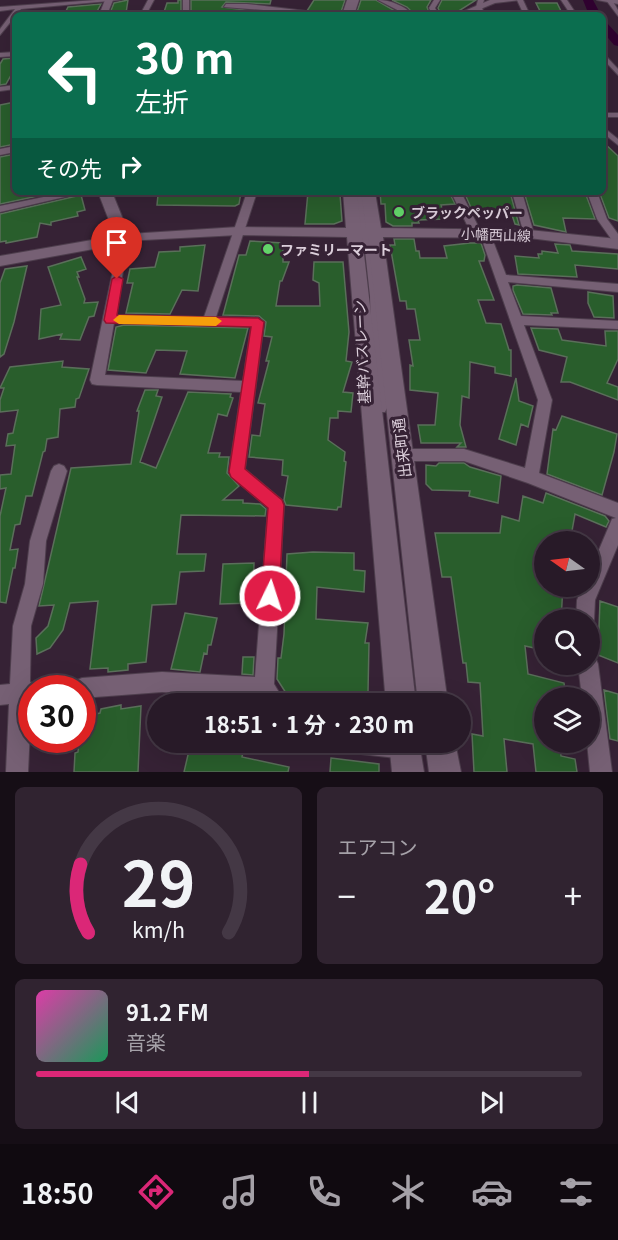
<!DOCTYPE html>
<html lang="ja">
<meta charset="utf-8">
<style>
body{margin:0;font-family:Georgia,"Noto Sans JP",serif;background:#302330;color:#f1f3f6;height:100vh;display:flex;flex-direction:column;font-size:22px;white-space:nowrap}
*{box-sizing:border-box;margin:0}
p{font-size:20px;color:#a5a1a8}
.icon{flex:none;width:33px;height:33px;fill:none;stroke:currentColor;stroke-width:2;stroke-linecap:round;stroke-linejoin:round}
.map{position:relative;height:772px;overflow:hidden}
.sheet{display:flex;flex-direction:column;gap:15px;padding:15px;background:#160e16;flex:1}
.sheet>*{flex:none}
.guide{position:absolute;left:12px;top:12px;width:594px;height:183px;border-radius:9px;box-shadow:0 6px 24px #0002,0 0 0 2px #443845;background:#0b6e4f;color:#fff;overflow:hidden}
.needle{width:39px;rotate:284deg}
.buttons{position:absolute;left:534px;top:531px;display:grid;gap:12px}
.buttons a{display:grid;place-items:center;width:66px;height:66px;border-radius:50%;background:#281a28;box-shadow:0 6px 24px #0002,0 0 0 2px #443845;font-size:30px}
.speed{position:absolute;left:18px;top:675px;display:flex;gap:12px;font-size:30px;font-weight:700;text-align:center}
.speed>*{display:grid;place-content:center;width:78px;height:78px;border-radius:50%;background:#281a28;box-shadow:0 6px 24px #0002,0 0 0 2px #443845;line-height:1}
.speed .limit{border:9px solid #d22;background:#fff;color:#111}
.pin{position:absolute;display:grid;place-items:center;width:51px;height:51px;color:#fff;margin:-62px -26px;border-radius:50% 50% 50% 0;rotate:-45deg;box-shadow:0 0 6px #0007}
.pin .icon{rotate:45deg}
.me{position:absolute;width:66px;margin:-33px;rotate:4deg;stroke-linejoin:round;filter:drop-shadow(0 0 4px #0008)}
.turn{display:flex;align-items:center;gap:21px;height:126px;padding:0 24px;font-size:27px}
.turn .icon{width:78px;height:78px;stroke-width:2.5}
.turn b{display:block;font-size:42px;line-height:51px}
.then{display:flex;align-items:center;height:57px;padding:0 24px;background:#0003;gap:12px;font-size:22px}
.big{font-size:45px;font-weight:700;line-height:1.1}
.sheet .tile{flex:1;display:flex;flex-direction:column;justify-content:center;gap:9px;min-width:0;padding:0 21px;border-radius:9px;background:#302330}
.sheet .dial{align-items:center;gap:0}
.dial svg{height:156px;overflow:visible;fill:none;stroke:#443845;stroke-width:7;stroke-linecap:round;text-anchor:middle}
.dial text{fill:#f1f3f6;stroke:none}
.song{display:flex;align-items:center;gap:18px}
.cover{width:72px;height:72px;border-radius:9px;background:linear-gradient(135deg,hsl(320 70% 55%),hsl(150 70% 35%))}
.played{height:6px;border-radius:3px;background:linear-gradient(90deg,#db2777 50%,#443845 50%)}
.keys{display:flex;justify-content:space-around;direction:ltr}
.heat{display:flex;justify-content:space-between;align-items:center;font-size:33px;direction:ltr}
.sheet .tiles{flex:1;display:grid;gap:15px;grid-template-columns:1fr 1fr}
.tile:last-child{grid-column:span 2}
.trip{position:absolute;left:147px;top:693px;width:324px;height:60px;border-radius:30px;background:#281a28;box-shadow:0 6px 24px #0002,0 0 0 2px #443845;font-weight:700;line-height:60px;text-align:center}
.dock{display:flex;height:96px;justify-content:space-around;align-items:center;background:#100a10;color:#a5a1a8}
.dock .icon{width:42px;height:42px}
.dock .active{color:#db2777}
.dock b{font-size:27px;color:#f1f3f6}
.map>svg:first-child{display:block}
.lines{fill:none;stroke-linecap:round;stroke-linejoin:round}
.river{fill:#300230;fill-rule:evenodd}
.building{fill:#295e2c;stroke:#5a6f5a;stroke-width:1.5}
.street-casing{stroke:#4e3e4d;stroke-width:2}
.secondary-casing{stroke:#4e3e4d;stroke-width:2}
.street{fill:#766074;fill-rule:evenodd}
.secondary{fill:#766074;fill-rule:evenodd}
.route{fill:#e11d48;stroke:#92132f;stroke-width:1.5}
.slow{fill:#f59e0b}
.poi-dot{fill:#62d469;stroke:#362235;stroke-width:2}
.labels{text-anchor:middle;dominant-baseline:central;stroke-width:6;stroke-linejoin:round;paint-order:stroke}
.far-poi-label{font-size:14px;font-weight:bold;fill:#dbceda;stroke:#362235;text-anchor:start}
.far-street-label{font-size:14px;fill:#dbceda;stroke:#362235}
.street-label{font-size:15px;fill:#dbceda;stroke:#362235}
</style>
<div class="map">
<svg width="618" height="772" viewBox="0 0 618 772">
<rect width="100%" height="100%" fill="#362235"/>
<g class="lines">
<path class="river" d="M583,0H593L601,15H589Z
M603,22L607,23L618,35V46L614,45L603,32Z"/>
</g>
<path class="building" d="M128,0L126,13H110L114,3Z
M178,0H181V15H163L167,3H178Z
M191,0H271L270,4L226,2L222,7L267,13L266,15L191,14Z
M314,0H345L340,15L305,14Z
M361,0H376L402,15H356Z
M392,0H431L427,7L430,15H415L407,7Z
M442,0H476L454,14L441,15L438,8Z
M536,3H557L563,15H542Z
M101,4L95,15H64L68,7Z
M15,58V68L6,84L0,85V64L3,59Z
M15,102V144L0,147V105Z
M603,142L618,156V221L609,218L600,194H603Z
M15,154V192H57L0,204V157Z
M205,192H241L239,204L235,206L157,205L158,195H188L205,194Z
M308,192L340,194L342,221L334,224H305Z
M380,192H449L455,204L441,205L445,219L418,220L419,223H412V226H393L386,222L385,204H381Z
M464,192H510L519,225L515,224L511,212H473Z
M524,192H581L586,195L595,219L563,218L566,232L534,225Z
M81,195L85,210L77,212L78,216L51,222V225L40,223L37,237L6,243V241L0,242V214Z
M394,239H414L416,251H419L420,258H447L444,246L470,243H481L485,255L484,261H479L494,300H478L486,323L501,324L509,350H511V376L495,373V367L470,362L469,398L462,396L460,425L466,447H457L461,443H421L418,425H435L438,393L410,390V365L413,366L409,340H420L415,309H407L406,301H400L390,245H395Z
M250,241L283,243V262H289L282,281H280L276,306H320L319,283L313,280L314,262H343L349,332L346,361L352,362L343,392L353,393L351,412L338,411V418H330L328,440L345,452L344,461L346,462L341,507H338L337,510L286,505L284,500L288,476L282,475L283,460L249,457L252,435L260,436L265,404L258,403L269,361H266L272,337L264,336L266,322L259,316L223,315L239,255H246Z
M555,244L570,245L572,251L618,254V269L575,265L577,277L518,274L515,256L539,258L538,254H542V251L558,253Z
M205,245L198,291L182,290L170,314L126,313L133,283H127L130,269L155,267L159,252L180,251V247Z
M81,257L86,269L77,272L79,277H77L85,299L84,303L98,302L94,316L89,317L80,340L60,339L62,334L39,339L41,309L61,305L48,267Z
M27,266L14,322L4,354L0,357V283L5,269Z
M517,285L551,288L558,313H551L552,315L523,314L513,290V286Z
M588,292L613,296L614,318L594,317L588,303Z
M124,325L208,327L248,328L235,378L180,374L187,351L156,350L146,373L108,370L116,327Z
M531,328L558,329L562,340L606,346L605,331H618V359L607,383L618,387V400L570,382H561L567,357L539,350Z
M63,361L62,367L89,369L79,398L76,399L75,407L60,409L58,437L47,439L45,451L43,452L32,496H26L20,524L15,525L10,550L18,549L15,568H13L6,603L0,602V516L6,488L0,489V475L11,474L15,445L6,446L8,434L13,433L18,410L0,412V400L4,388H0L10,367Z
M516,378L519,401L533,406L528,427L521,424L516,445L499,439Z
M145,390H158L156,396L162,397L140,462L156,468L188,392L231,394L230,397L233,398L227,416L218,414L208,453H220L219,457H229L227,473L239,486L223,500H243V503L260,504L266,509L265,516L181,515L177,554H206L204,571L180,572L176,604L152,605L146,662L128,664V670L108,672V668L90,669L98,601L70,603L63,630L50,648L37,654L36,638L48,626L54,605L39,606L71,468L131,464L139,411H137Z
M562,416L617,434L614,452L602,495L547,474L553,429L556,430Z
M439,463H464L470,467L501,476L498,503L469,496L470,491L432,490L426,484V465L436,466Z
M546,493L605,516L609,521L606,527L575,514L570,542H544V586H563L561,620H542L544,650L525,646L528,674L564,683L566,698H544V742H560L561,756L575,759L577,772H536L533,744L504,739L507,772H474L472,734L483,736L480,683L468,682L466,663H463L451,577H442L435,533H500L502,516L519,521L523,496L543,503Z
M313,552L354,553V570L365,571L364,592L317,587L316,619L368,623L365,643H369L368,692L360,704H293L277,679L278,658H281L284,634L287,554Z
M254,563L253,603L220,604L223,564Z
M600,601L618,607V663L598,655Z
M185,613L217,618L211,645H208L207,654L204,653L200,672L171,669Z
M243,657H254L253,675L242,674Z
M604,690L618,694V741L610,739Z
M121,705V709L141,706L138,772H74L75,753L78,752L79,740H82V717L100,713L101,709Z
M191,742H245L242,757L289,767L288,772H184Z
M331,758L379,764V772H330Z"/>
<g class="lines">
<g class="street-casing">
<path id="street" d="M96,0H120L21,9L0,35V29L15,9L0,11V7Z
M148,0H154L146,15H140Z
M183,0H189V15H183Z
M347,0H353L348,15H342Z
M378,0C390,0 405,6 413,15H407Z
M434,0H440L435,8L439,15H433L429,8Z
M478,0H484L482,7L484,15H478L476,7Z
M517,0H523L530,15H524Z
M561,0H567L577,15H571Z
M606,0H612L618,10V16Z
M226,4H247L306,11L303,13L224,7Z
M15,52V56L0,57V53Z
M603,53L618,69V75L603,59Z
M15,85V89L0,91V87Z
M603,113H618V117H603Z
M603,127L618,139V145L603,133Z
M15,146V152L0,155V149Z
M68,192H86L0,212V206Z
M247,192H257L216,317L258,318L264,322L245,469L282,500L284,505L274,684L286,704H264L259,697L162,692L82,698V688H72L75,681L82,678L162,672L255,677L268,508L232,477L229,472L241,392L97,385L92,384L90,380L120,237H128L129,239L115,315L204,317ZM114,323L251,326L243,381L105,375Z
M352,192H362L365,216L372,230L367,233C389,278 385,357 387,408L385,412H375L373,408L370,296L365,250L351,221L356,218Z
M451,192H461L481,232L485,230L490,233L506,275L618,284V292L508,282L521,316L618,321V329L524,325L552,400L539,473L618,503V545L595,600L594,620L590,627V620H576L577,600L583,586H590V571L612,519L616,518L528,483L464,461H402L397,460L395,455L397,450L402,449H464L525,468L538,400L480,234L476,236L471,233Z
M512,192H522L534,234L533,236H525L524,234Z
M587,192H597L607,219L618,234V244L614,243L597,219Z
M59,464L64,466L67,471L46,541L43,584L31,626L30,682L39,685L41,688H32L28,772H6L9,704L0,705V685L10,684L13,626L25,584L30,541L51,471L54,466Z
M590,655L595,657L598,664L612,772H590L587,742H590V698H582L578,664H590Z
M342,742H413L416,748L413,756L405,759L352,753L345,749Z"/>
</g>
<g class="secondary-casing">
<path id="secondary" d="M105,0H113L107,15H99Z
M351,0H359L354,15H346Z
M490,0H520L495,3L466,15H455Z
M597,0H618V4Z
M98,192H112L129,234L238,227L346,228L343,192H357L361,228H366L361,192H375L381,228L529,230L618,239V249L529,238L383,237L448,704H418L368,237H362L416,704H386L347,237L238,235L143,240L0,266V256L115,236Z
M389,742H419L424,772H392Z
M425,742H455L461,772H429Z"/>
</g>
<use href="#street" class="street"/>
<use href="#secondary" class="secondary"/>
</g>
<path class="route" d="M117,276L123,279L117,315L258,318L264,322L245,469L282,500L284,505L279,596L276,603L270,605L264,603L261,596L268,508L231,477L229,472L251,327L106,323L104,320L112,279Z"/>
<path class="slow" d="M119,315L216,317L222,321L216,326L119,324L113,320Z"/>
<g class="poi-dot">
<circle cx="399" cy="212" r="6"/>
<circle cx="268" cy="249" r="6"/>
</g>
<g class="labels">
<g class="far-poi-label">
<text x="411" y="212">ブラックペッパー</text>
<text x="280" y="249">ファミリーマート</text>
</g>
<g class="far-street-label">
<text transform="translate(496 234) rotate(2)">小幡西山線</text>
</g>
<g class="street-label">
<text transform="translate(361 352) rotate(-93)">基幹バスレーン</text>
<text transform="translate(401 448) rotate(-97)">出来町通</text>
</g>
</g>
</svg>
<div class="buttons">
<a><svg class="needle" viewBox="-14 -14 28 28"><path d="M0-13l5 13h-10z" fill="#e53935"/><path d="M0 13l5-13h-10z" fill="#a5a1a8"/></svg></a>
<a><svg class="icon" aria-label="search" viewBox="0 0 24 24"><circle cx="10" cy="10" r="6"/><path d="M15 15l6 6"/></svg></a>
<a><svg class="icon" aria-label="layers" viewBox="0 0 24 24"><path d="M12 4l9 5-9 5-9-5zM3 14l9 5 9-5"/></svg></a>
</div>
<div class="speed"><div class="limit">30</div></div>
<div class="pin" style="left:117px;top:279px;background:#d93025"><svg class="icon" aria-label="arrive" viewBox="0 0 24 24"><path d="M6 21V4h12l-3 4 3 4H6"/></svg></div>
<svg class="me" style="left:270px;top:596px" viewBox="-20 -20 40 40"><circle r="17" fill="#e11d48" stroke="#fff" stroke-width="3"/><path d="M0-11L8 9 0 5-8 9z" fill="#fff"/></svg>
<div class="trip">18:51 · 1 分 · 230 m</div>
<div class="guide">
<div class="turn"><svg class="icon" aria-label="left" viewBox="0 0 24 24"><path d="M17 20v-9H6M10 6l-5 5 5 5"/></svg><div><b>30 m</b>左折</div></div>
<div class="then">その先<svg class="icon" aria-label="right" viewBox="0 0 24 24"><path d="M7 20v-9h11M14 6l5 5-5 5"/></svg></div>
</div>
</div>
<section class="sheet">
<div class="tiles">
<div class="tile dial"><svg viewBox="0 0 100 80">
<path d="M14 69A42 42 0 1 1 86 69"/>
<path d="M14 69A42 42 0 0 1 10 34" stroke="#db2777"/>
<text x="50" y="56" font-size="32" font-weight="700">29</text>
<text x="50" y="72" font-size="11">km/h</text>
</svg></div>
<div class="tile"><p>エアコン</p>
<div class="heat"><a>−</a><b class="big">20°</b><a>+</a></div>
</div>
<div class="tile">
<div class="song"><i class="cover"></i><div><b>91.2 FM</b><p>音楽</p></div></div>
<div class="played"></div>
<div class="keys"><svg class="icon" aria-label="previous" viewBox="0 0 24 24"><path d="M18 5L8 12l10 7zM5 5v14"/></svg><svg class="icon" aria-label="pause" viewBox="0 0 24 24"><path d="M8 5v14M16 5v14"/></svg><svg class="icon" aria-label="next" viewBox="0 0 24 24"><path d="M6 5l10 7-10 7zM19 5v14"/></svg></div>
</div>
</div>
</section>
<nav class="dock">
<b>18:50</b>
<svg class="icon active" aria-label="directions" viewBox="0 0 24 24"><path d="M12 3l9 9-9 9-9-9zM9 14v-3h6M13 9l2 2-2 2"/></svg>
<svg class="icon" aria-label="music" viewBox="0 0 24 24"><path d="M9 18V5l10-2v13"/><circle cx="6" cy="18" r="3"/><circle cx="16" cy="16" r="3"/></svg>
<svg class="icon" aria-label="phone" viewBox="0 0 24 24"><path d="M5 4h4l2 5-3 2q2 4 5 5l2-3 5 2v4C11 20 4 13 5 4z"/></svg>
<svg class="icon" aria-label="climate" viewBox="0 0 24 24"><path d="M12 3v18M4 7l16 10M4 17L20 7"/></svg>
<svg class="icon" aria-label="car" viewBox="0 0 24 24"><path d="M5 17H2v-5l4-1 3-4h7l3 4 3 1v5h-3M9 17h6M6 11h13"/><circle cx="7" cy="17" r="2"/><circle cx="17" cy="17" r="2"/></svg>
<svg class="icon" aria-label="filters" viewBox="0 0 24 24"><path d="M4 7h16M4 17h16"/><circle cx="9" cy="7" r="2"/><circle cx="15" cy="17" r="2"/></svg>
</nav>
